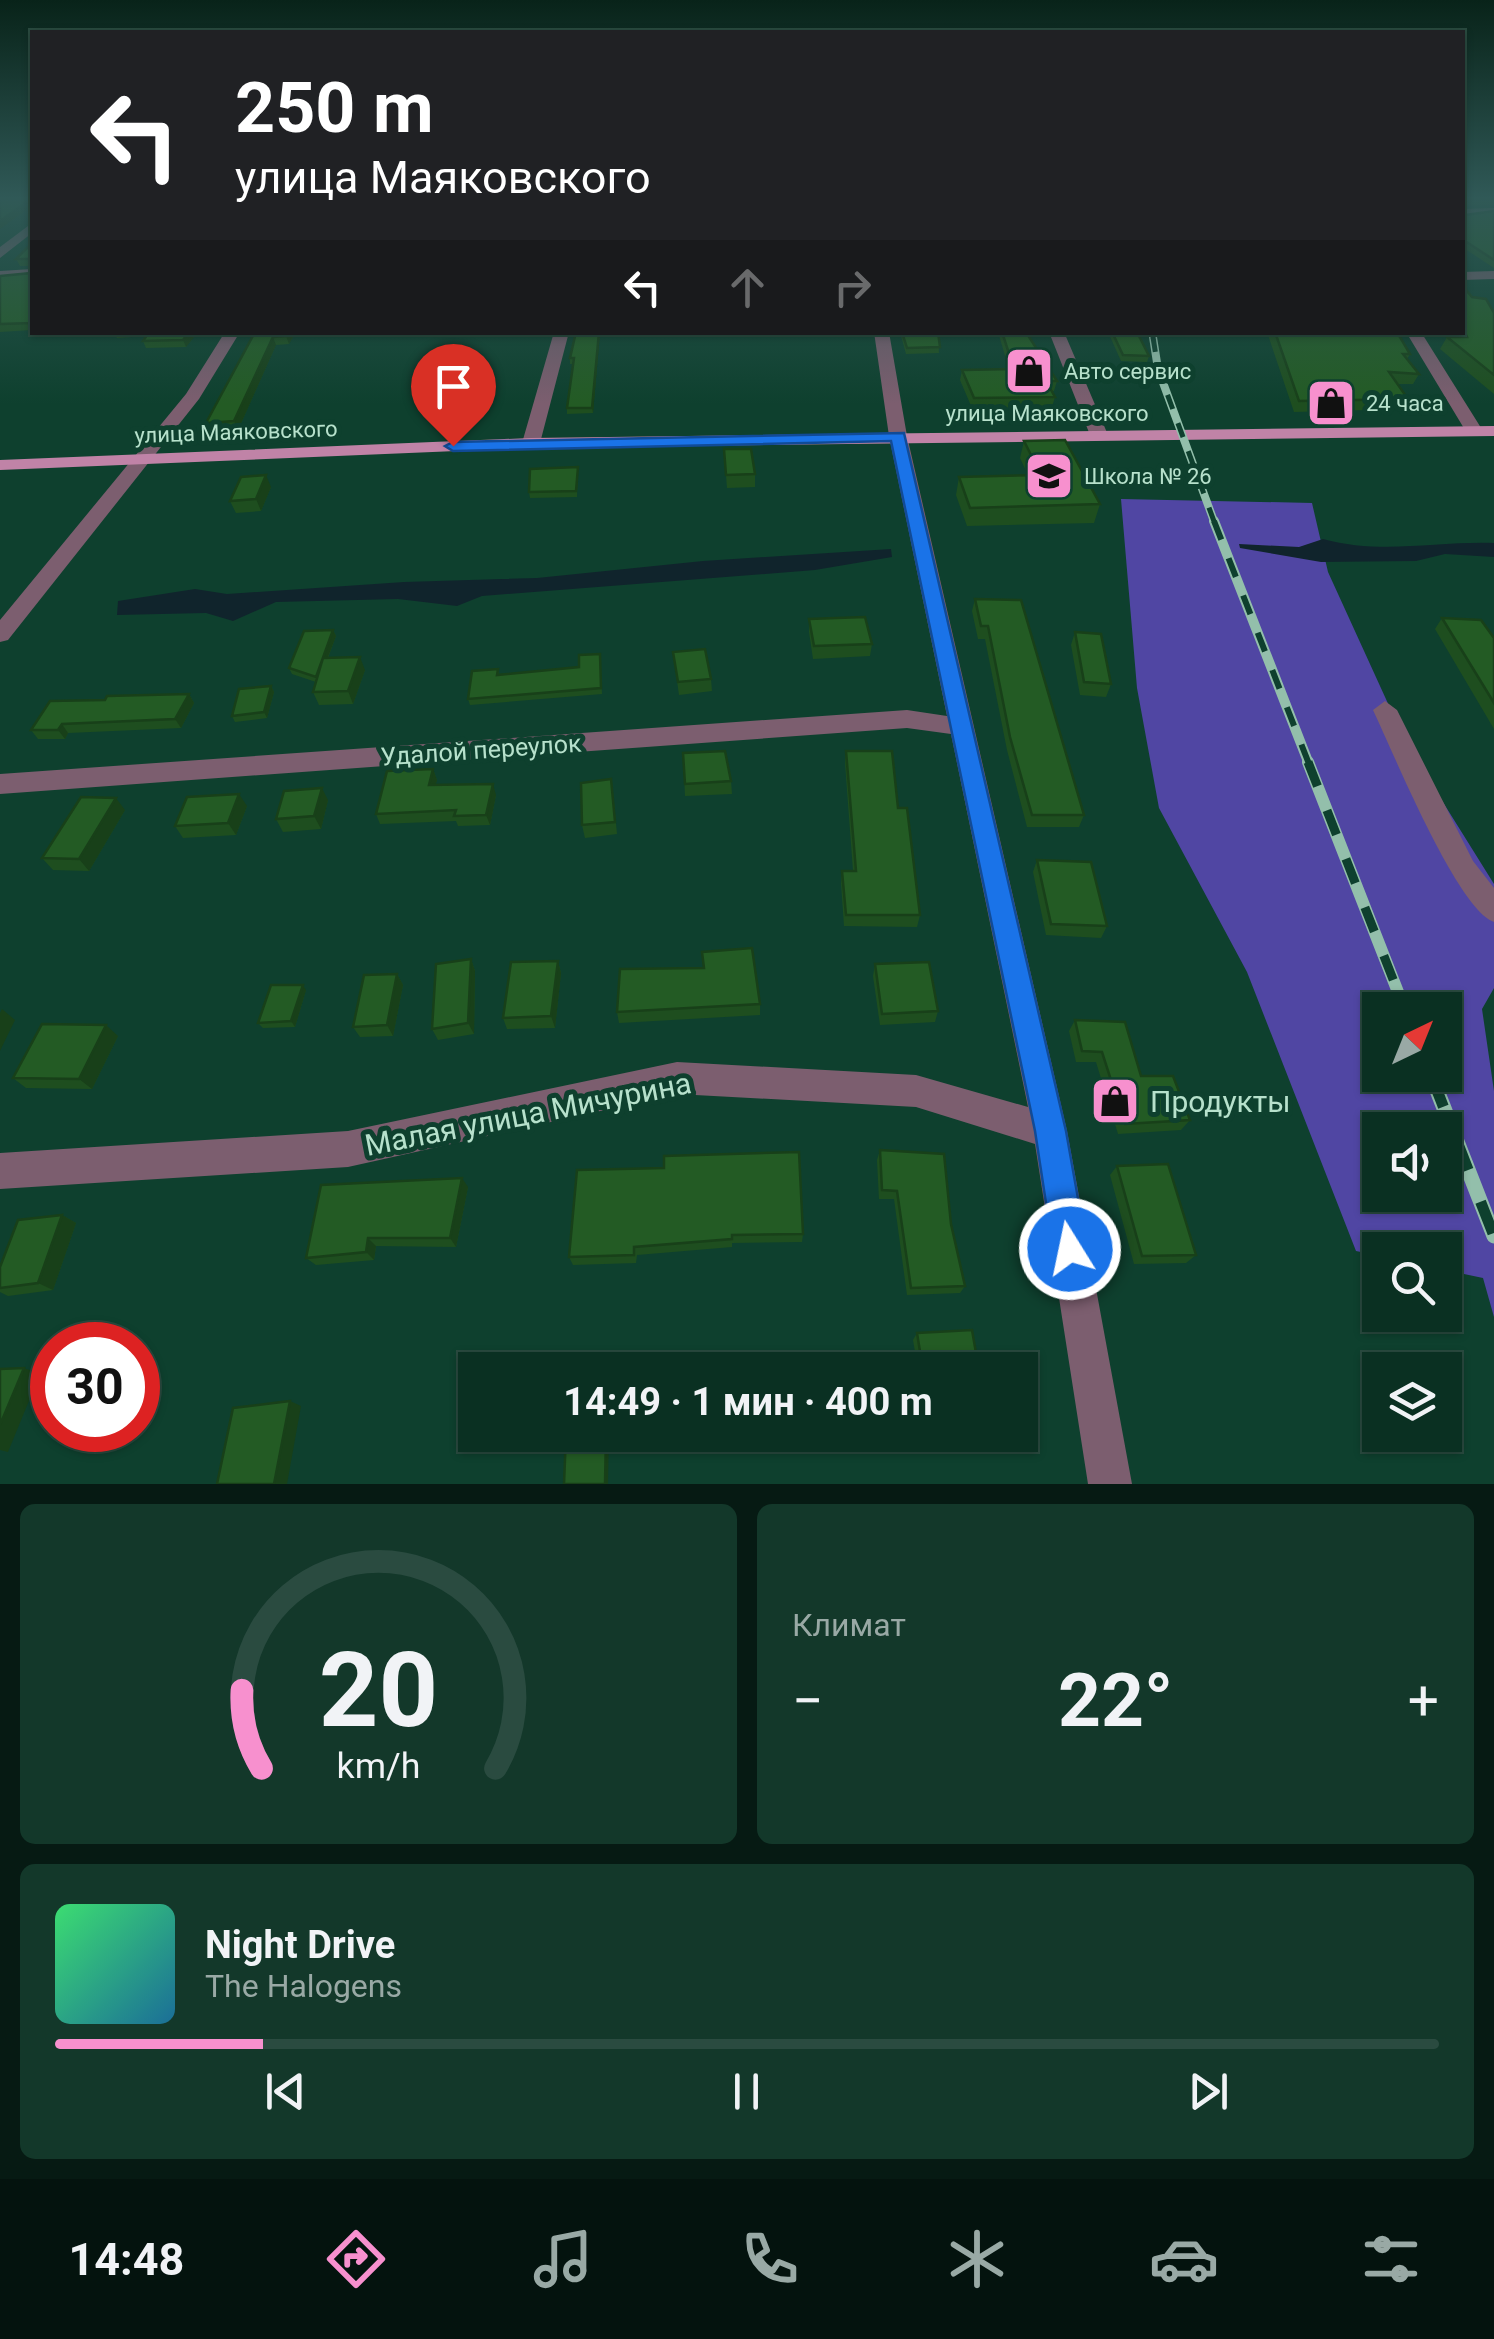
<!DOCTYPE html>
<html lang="ru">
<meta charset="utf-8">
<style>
body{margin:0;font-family:Roboto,sans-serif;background:#13382a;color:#f1f3f6;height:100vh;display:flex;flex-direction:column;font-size:38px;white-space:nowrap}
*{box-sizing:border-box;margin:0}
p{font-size:32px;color:#99a9a5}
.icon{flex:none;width:55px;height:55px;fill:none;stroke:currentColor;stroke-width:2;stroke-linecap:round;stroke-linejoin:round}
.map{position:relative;height:1484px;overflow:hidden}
.panel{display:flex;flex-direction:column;gap:20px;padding:20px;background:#061a13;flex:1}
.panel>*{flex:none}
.guide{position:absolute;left:30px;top:30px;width:1435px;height:305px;border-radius:0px;box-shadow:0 2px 8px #0004,0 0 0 2px #2a4b40;background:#202124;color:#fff;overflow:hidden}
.needle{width:65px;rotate:43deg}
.fabs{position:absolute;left:1362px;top:992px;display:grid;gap:20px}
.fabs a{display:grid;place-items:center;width:100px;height:100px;border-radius:0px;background:#0a3022;box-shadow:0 2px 8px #0004,0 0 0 2px #2a4b40;font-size:50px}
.speed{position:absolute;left:30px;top:1322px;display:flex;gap:20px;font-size:50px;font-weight:700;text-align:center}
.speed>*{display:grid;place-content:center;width:130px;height:130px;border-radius:50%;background:#0a3022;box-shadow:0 2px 8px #0004,0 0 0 2px #2a4b40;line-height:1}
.speed .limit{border:15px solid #d22;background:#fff;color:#111}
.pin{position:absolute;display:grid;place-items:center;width:85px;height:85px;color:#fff;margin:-102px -42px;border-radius:50% 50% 50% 0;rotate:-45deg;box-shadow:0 0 10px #0007}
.pin .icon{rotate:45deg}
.me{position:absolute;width:110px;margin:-55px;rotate:350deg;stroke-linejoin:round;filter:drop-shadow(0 0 8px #0008)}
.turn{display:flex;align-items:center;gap:35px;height:210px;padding:0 40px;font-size:45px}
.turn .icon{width:130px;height:130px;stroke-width:2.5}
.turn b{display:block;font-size:70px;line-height:85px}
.lanes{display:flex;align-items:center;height:95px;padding:0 40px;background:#0003;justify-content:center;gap:50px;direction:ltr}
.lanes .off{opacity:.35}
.big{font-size:75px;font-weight:700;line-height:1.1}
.panel .tile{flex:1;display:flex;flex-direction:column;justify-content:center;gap:15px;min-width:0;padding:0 35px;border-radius:15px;background:#13382a}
.panel .dial{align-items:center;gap:0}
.dial svg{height:260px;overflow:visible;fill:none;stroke:#2a4b40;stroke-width:7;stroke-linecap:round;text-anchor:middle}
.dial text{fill:#f1f3f6;stroke:none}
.song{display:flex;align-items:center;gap:30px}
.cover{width:120px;height:120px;border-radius:15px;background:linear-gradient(135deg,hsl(140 70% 55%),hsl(200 70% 35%))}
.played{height:10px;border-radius:5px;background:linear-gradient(90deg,#f790ce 15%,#2a4b40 15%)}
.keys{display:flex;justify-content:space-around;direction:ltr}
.heat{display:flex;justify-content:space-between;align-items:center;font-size:55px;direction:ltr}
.panel .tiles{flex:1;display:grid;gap:20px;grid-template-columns:1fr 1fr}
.tile:last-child{grid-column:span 2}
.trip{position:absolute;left:458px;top:1352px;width:580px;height:100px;border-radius:0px;background:#0a3022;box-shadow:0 2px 8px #0004,0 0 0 2px #2a4b40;font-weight:700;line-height:100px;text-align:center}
.dock{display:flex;height:160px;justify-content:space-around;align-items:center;background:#04130e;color:#99a9a5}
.dock .icon{width:70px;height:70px}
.dock .current{color:#f790ce}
.dock b{font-size:45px;color:#f1f3f6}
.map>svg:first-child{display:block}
.green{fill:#5046a3;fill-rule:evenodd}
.water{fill:#10242c}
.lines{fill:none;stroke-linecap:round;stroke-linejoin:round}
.minor{fill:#7c5e6f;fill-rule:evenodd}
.major{fill:#c083a7;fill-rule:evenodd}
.rail-far4-casing{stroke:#93bfab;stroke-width:6}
.rail-far3-casing{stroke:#93bfab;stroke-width:8}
.rail-far2-casing{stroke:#93bfab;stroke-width:10}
.rail-far1-casing{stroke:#93bfab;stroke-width:12}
.rail-casing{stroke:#93bfab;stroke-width:15}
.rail-far4{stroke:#0e402e;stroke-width:4;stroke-dasharray:12;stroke-linecap:butt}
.rail-far3{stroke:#0e402e;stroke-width:5;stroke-dasharray:15;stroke-linecap:butt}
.rail-far2{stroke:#0e402e;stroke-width:6;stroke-dasharray:20;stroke-linecap:butt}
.rail-far1{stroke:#0e402e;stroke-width:9;stroke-dasharray:26;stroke-linecap:butt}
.rail{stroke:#0e402e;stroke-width:11;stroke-dasharray:34;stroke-linecap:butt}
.wall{fill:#1e4e1f}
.shaded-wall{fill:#184019}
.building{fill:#235b24;stroke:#184019;stroke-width:2.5}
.route{fill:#1a73e8;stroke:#114b97;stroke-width:2.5}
.labels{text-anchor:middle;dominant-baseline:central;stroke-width:10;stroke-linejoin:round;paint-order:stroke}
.far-poi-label{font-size:22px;fill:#b7e1cc;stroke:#0e402e;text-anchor:start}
.far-street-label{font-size:22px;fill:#b7e1cc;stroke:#0e402e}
.street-label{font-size:25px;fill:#b7e1cc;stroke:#0e402e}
.near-poi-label{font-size:30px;fill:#b7e1cc;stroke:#0e402e;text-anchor:start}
.near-street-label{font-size:30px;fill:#b7e1cc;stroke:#0e402e}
</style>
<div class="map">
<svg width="1494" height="1484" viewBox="0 0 1494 1484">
<rect width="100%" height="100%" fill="#0e402e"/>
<path class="green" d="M1121,499L1312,503L1328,572L1406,743L1494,884V988L1482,1009L1494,1091V1317L1483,1278L1445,1270V1250H1380V1256L1356,1251L1247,972L1159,808L1137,688ZM1380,1010H1445V1075H1380ZM1380,1130H1445V1195H1380Z"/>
<path class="water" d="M1323,539C1381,555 1436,541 1494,543V557L1445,554L1416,561L1321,562L1240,548L1239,544L1299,547Z
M891,549L892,557L815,570L482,596L457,606L398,599L276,602L233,621L206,613L117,615L118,601L195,589L227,594L404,582L537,578L703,561Z"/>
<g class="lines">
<path class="minor" d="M1494,208V216L1462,217V209Z
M32,223V233L0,258V247Z
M32,269V277L0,279V271Z
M1494,271V279L1462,280V272Z
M225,332H240L199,399L8,640L0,642V620L186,394Z
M554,332H569L540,443L531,448L522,443Z
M874,332H889L907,436L1067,1131L1132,1484H1088L1035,1144L916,1107L677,1094L348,1167L0,1189V1153L348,1131L677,1062L916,1075L1028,1107L951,734L907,728L0,794V774L907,710L947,716L889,436Z
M1049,332H1064L1108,435L1105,439L1090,435Z
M1406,332H1421L1483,431L1480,435H1468Z
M1385,701L1397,710L1473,861L1494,888V922C1457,909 1393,752 1373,710Z"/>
<path class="major" d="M1494,426V436L531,448L0,470V460L531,438Z"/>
<g class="rail-far4-casing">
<path id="rail-far4" d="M1152,332L1153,339"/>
</g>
<g class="rail-far3-casing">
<path id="rail-far3" d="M1153,337L1158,369L1215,524"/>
</g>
<g class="rail-far2-casing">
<path id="rail-far2" d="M1214,521L1309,764"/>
</g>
<g class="rail-far1-casing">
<path id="rail-far1" d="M1308,762L1405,1010"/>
</g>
<g class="rail-casing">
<path id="rail" d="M1431,1075L1494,1236"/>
</g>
<use href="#rail-far4" class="rail-far4"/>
<use href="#rail-far3" class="rail-far3"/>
<use href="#rail-far2" class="rail-far2"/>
<use href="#rail-far1" class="rail-far1"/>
<use href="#rail" class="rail"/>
</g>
<path class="wall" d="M1462,196H1494V205L1463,206L1465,215L1494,211V268L1462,247Z
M32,243V330L0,332V276L31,273V266H20L16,259Z
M1462,285L1472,297L1494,313V394L1440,349L1447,337H1455L1453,332H1462Z
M115,332H198L186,347L146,348L143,341L146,336L117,338Z
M255,332H296L289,344L276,345L238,430L209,431L206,423Z
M489,332H519V335L490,336Z
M600,332L593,413L567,414V408L574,364H570V358Z
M900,332H938L939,353L906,354Z
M998,332H1026L1057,381L1054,391H1052L1055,397L1052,407L972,408L960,380L962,370L1009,369Z
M1108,332H1137L1149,356L1147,362L1121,361Z
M1267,332H1397L1410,354L1407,359L1419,374L1413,384H1397L1408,399L1403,409L1294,412Z
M1024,441L1100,504L1094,523L967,526L956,495L959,477L1028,475L1020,458Z
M724,449L755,474V487L727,488Z
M578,467L577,497L530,498L529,492Z
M271,487L261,511L236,513L230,501Z
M975,599L1084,815L1079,827H1027L1007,750L985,639H978L972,611Z
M1442,618L1494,638V729L1435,629Z
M809,619L872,644L870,656L813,659L809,632Z
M333,630L336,636L328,658L365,670L353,704L319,705L313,692L316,682L292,674L289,668Z
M1075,632L1111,684L1106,697L1080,695L1071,645Z
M673,652L711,679L712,691L679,695Z
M600,654L602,694L470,705L468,699L498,669L499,674L579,667Z
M271,686L274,692L267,718L235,722L232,716Z
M189,694L194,703L181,728L68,733L65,739H38L31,730L105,700Z
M846,751L920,915L917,927L844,926L841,883L842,871H853L845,763Z
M683,753L731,781L732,794L685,796Z
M433,769L437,780L435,785L496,795L490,825L458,826L456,821L380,824L376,814Z
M613,792L617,834L585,838L582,825Z
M328,800L321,829L283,832L276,819Z
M247,806L236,835L183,838L175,826Z
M125,810L89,871L53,870L42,858Z
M1037,860L1107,926L1101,938L1046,935L1033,872Z
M471,959L475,971L474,1034L438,1040L432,1029Z
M558,961L561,973L555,1028L507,1029L503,1018Z
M875,964L938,1011L935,1022L880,1025L873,976Z
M397,974L403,985L393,1036L360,1037L353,1027Z
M306,990L295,1027L263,1028L258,1023Z
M760,1004V1015L619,1023L617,1012Z
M1075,1020L1190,1120L1181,1130L1118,1134L1096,1062H1076L1069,1031Z
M118,1036L92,1089L26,1088L13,1078Z
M880,1150L951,1224L965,1286L960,1293L907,1295L894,1199H879L877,1160Z
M1117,1166L1196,1255L1186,1263L1134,1264L1110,1175Z
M577,1170L803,1234L802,1242L732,1243V1247L637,1255L636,1263L573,1265L569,1257Z
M468,1187L456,1247L376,1246L374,1260L316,1265L306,1258Z
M62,1215L76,1223L53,1290L8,1296L0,1292V1267Z
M917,1333L979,1370H918L913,1340Z"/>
<path class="shaded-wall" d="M32,198V206L0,229V221Z
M189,332H198L186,347L183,340Z
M288,332H296L289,344L286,336Z
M599,332H600L593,413L592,408Z
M273,337L276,345L238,430L234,421Z
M266,475L271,487L261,511L256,499Z
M333,630L336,636L318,683L316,677Z
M360,657L365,670L353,704L348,691Z
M271,686L274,692L267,718L264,712Z
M189,694L194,703L181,728L175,719Z
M62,724L68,733L65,739L58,730Z
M433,769L437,780L433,796L429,785Z
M493,784L496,795L490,825L486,815Z
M322,788L328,800L321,829L314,816Z
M239,794L247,806L236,835L228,823Z
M116,798L125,810L89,871L79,859Z
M471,959L475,971L474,1034L468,1023Z
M558,961L561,973L555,1028L551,1016Z
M397,974L403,985L393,1036L387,1025Z
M303,985L306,990L295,1027L291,1021Z
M2,1009L15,1020L0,1051V1013Z
M106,1025L118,1036L92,1089L79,1079Z
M462,1178L468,1187L456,1247L450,1238Z
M62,1215L76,1223L53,1290L38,1283Z
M368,1238L376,1246L374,1260L366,1252Z
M24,1368L40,1374L8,1452L0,1450V1425Z
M290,1401L301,1406L287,1484H274Z
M606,1435H609L608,1484H605Z"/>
<path class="building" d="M0,196H32V198L0,221Z
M1462,196H1494V199L1462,201Z
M1462,203L1465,215L1494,211V260L1462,239Z
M32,243V323L0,324V276L31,273V259H16Z
M1462,285L1472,297L1486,299L1494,313V375L1447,337H1467L1462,326Z
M149,332H189L183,340L143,341Z
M255,332H288L286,336L273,337L234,421L206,423Z
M576,332H599L592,408H567L574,358H570Z
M902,332H938L940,347L907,348Z
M1002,332H1026L1057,381H1046L1055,397L974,398L962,370L1014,369Z
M1112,332H1137L1149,356L1123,355Z
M1275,332H1397L1410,354H1403L1419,374L1389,372L1408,399L1299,401Z
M1065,440L1100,504L970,508L959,477L1041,475L1024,441Z
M724,449H751L755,474L726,475Z
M578,467L576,491L529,492L530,469Z
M266,475L256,499L230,501L241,477Z
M975,599L1021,600L1084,815H1032L1010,737L988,626H981Z
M865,617L872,644L814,646L809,619Z
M1442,618L1481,620L1494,638V703Z
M333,630L316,677L289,668L304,631Z
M1075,632L1101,634L1111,684L1084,682Z
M705,649L711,679L678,682L673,652Z
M600,654L601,688L468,699L472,671L498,669L497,675L579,667V655Z
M360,657L348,691L313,692L323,658Z
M271,686L264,712L232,716L239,689Z
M189,694L175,719L62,724L58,730H31L50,701L105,700L107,696Z
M725,751L731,781L685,784L683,753Z
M846,751H892L898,808H907L920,915H846L842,871H856Z
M433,769L429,785L493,784L486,815L454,816L456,810L376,814L387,771Z
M611,779L615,822L582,825L581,783Z
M322,788L314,816L276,819L284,791Z
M239,794L228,823L175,826L187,797Z
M81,797L116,798L79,859L42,858Z
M1037,860L1091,862L1107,926L1051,924Z
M752,948L760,1004L617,1012L620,969L704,968L702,952Z
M471,959L468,1023L432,1029L436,964Z
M558,961L551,1016L503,1018L511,962Z
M929,962L938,1011L882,1014L875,964Z
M397,974L387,1025L353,1027L364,975Z
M271,985H303L291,1021L258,1023Z
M1075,1020L1125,1022L1141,1076H1173L1190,1120L1125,1124L1102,1052L1082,1051Z
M42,1024L106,1025L79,1079L13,1078Z
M880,1150L944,1154L951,1224L965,1286L911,1288L897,1191L882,1190Z
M799,1152L803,1234L732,1235V1239L634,1247V1255L569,1257L577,1170L664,1168V1156Z
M1168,1164L1196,1255L1142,1256L1117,1166Z
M462,1178L450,1238H368L366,1252L306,1258L321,1185Z
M62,1215L38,1283L0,1288V1267L18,1220Z
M972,1330L979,1370H923L917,1333Z
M24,1368L0,1425V1369Z
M290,1401L274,1484H217L233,1408Z
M566,1435H606L605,1484H564Z"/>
<linearGradient id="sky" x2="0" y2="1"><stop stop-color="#082319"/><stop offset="0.49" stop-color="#305957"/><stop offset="1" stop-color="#305957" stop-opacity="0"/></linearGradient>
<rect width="1494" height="404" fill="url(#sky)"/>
<path class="route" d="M904,433L1066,1131L1087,1249L1082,1261L1070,1266L1058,1261L1053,1249L1035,1131L891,441L453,451L445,446L453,442Z"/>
<defs>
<g id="shop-square" transform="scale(2.5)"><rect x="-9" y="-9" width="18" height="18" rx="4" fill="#f790ce" stroke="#0e402e"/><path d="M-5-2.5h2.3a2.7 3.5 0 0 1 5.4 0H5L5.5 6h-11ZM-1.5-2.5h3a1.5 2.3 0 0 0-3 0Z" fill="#111"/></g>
<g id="school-square" transform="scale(2.5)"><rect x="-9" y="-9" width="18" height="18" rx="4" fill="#f790ce" stroke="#0e402e"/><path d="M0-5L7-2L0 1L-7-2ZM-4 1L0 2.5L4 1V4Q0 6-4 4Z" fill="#111"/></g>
</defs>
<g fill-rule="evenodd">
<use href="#shop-square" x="1029" y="371"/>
<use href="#shop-square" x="1331" y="403"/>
<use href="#school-square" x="1049" y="476"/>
<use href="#shop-square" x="1115" y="1101"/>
</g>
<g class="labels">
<g class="far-poi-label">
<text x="1064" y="371">Авто сервис</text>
<text x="1366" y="403">24 часа</text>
<text x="1084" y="476">Школа № 26</text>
</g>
<g class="far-street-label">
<text x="1047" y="413">улица Маяковского</text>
<text transform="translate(236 432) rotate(-2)">улица Маяковского</text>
</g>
<g class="street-label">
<text transform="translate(481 750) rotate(-4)">Удалой переулок</text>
</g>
<g class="near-poi-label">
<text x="1150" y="1101">Продукты</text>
</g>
<g class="near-street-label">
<text transform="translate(528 1114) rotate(-11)">Малая улица Мичурина</text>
</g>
</g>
</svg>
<div class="fabs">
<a><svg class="needle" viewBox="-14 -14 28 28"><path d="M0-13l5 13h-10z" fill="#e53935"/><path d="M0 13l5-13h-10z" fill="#99a9a5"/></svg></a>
<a><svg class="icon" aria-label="sound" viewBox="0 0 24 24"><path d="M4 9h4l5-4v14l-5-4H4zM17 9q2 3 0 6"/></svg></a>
<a><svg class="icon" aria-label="search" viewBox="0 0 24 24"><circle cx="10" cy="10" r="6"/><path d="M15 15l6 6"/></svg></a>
<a><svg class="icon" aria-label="layers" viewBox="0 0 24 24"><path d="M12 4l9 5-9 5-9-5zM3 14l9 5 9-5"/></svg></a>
</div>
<div class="speed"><div class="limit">30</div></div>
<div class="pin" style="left:453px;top:446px;background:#d93025"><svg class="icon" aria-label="arrive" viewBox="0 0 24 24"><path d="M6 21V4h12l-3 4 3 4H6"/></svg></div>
<svg class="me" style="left:1070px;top:1249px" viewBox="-20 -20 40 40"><circle r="17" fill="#1a73e8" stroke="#fff" stroke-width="3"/><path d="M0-11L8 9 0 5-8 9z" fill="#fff"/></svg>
<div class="trip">14:49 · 1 мин · 400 m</div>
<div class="guide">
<div class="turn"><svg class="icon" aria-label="left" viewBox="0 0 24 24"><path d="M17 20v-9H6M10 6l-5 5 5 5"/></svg><div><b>250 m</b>улица Маяковского</div></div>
<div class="lanes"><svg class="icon" aria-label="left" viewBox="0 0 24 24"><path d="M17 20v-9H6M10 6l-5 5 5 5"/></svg><svg class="icon off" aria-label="ahead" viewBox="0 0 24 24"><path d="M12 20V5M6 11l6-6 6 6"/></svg><svg class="icon off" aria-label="right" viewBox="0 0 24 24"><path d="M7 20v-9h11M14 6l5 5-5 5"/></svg></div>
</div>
</div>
<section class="panel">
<div class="tiles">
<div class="tile dial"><svg viewBox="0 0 100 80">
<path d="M14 69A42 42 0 1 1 86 69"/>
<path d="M14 69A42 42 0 0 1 8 45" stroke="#f790ce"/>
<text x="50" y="56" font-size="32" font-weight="700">20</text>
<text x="50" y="72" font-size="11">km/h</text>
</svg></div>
<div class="tile"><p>Климат</p>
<div class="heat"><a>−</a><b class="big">22°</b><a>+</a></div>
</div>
<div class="tile">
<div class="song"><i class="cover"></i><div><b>Night Drive</b><p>The Halogens</p></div></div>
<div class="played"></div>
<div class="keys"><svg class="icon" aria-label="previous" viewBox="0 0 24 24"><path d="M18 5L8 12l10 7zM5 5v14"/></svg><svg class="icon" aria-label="pause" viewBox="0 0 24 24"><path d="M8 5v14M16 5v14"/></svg><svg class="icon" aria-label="next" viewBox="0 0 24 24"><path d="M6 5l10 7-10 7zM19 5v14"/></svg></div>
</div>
</div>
</section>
<nav class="dock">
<b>14:48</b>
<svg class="icon current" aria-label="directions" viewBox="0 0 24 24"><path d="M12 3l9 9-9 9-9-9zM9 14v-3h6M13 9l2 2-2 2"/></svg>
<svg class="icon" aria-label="music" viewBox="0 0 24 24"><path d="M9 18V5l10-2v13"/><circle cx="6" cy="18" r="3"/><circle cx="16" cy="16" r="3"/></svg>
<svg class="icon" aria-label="phone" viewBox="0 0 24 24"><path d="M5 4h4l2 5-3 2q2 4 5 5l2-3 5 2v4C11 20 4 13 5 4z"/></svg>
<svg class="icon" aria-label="climate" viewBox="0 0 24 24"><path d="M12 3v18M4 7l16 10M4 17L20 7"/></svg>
<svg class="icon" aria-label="car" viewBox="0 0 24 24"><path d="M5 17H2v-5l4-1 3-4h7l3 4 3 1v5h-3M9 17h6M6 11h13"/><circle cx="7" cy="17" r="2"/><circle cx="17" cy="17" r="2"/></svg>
<svg class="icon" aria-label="filters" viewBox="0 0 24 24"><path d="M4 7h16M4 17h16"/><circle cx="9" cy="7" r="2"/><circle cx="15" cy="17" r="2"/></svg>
</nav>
